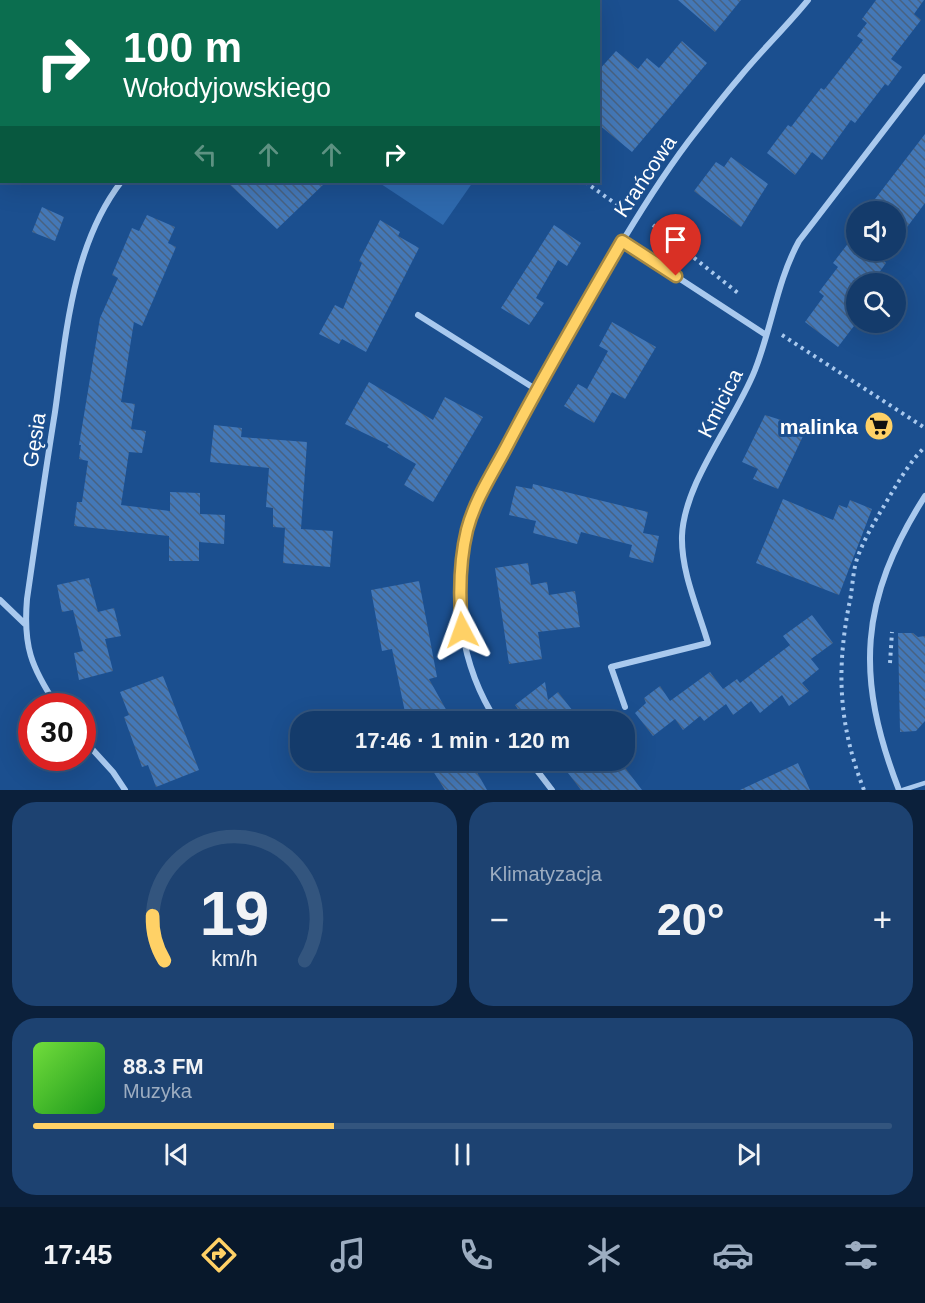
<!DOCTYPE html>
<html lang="pl">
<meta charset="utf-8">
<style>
body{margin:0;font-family:Arial,sans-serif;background:#1d4271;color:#f1f3f6;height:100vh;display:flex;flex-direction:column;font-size:22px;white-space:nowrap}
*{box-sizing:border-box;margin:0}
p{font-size:20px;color:#9dadc1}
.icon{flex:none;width:33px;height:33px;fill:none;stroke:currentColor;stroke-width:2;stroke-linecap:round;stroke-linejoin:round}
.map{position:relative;height:790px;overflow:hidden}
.panel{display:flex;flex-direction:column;gap:12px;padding:12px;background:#0b203b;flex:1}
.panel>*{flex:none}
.guide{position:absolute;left:0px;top:0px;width:600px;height:183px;box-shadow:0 6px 24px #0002,0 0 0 2px #33557e;background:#0b6e4f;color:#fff;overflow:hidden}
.fabs{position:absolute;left:846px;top:201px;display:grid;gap:12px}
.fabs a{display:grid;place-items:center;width:60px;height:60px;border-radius:50%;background:#143b6b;box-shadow:0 6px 24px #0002,0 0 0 2px #33557e;font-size:30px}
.speed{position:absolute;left:18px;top:693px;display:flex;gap:12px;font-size:30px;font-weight:700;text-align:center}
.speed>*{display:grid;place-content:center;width:78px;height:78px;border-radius:50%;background:#143b6b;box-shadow:0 6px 24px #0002,0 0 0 2px #33557e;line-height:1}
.speed .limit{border:9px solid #d22;background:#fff;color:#111}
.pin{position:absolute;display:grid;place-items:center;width:51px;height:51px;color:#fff;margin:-62px -26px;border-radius:50% 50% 50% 0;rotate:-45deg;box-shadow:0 0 6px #0007}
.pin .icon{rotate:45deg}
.me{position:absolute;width:66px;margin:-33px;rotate:356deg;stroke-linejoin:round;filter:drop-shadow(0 0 4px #0008)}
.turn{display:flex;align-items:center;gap:21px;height:126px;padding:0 24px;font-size:27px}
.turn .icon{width:78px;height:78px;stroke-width:2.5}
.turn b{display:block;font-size:42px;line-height:51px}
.lanes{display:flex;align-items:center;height:57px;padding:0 24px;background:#0003;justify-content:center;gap:30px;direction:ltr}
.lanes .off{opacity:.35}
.big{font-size:45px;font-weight:700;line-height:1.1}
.panel .tile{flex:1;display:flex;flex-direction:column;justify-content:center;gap:9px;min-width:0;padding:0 21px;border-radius:24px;background:#1d4271}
.panel .dial{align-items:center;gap:0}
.dial svg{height:156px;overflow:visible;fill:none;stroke:#33557e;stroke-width:7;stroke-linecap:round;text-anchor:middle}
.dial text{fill:#f1f3f6;stroke:none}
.song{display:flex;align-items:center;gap:18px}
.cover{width:72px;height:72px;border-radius:9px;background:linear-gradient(135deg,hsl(100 70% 55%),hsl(120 70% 35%))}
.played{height:6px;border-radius:3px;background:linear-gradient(90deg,#ffd166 35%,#33557e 35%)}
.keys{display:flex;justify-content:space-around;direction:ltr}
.heat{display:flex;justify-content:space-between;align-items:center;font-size:33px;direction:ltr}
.panel .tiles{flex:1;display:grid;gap:12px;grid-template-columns:1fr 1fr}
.tile:last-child{grid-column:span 2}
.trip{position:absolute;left:290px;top:711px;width:345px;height:60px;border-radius:24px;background:#143b6b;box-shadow:0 6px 24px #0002,0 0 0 2px #33557e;font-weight:700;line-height:60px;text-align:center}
.menu{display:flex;height:96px;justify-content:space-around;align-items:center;background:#08182b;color:#9dadc1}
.menu .icon{width:42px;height:42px}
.menu .on{color:#ffd166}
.menu b{font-size:27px;color:#f1f3f6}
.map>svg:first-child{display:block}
.green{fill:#2e69ad}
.building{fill:url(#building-back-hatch)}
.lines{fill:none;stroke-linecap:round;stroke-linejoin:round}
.path{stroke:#a9c9ee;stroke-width:4;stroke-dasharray:3 4.5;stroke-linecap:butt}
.lane{stroke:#a9c9ee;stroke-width:4.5}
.street{stroke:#a9c9ee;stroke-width:6}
.route-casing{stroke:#a68842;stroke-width:15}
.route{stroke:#ffd166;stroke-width:10}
.labels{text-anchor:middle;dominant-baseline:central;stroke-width:6;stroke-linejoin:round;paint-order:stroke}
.street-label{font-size:21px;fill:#fff;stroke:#1b4f8f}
.poi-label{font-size:21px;font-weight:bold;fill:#fff;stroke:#1b4f8f;text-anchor:end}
</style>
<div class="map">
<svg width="925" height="790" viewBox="0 0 925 790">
<defs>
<pattern id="building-back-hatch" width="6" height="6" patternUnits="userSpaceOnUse" patternTransform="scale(1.5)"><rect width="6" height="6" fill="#4478b7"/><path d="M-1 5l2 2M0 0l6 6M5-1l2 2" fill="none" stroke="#486282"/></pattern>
</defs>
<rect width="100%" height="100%" fill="#1b4f8f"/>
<path class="green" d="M378,182H473L443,225Z"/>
<path class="building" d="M678,0H741L715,32Z
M876,0H924L914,14L921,20L891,59L902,67L888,86L885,84L855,123L851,120L822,160L812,152L795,175L767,153L788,125L791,127L821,88L824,90L863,40L857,36L867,23L862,19Z
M682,41L707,63L632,152L598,124V71L616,51L638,69L647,58L659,68Z
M925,134V203L896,242V212H865Z
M731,157L768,184L741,227L694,191L716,162L724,167Z
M227,182H326L277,229Z
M42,207L64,217L55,241L32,232Z
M147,215L175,227L168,243L176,247L142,326L134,322L121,402L135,404L131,429L146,431L142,453L129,452L121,505L170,511V492L200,493V514L225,515L224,544L199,542V561H169V536L74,526L77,502H82L88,461L79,459L81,445H79L100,318L118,278L112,275L132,228L139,231Z
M380,220L400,232L398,236L419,248L366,352L342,339L339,344L319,334L335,305L343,309L362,263L359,261Z
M856,222V250H889L882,259L886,263L871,284H856L857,322L838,347L805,322L824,296L819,292L838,267L833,263L853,237L848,234Z
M554,225L581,243L567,266L558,260L536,298L544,303L529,325L501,308Z
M612,322L656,347L625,399L612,392L594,423L564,406L578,384L587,389L608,351L599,346Z
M369,382L433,420L445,397L483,417L433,502L404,485L416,464L387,447L389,445L345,424Z
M765,415L781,420L804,434L778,489L753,479L758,469L742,462Z
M214,425L242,428L241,437L307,442L301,529L273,527V508L266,507L269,468L210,462Z
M533,484L648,512L643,533L659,536L653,563L629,557L632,545L581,532L577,544L533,533L536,521L509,515L516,486L532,489Z
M783,499L833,520L839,505L847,508L850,500L872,509L839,595L756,563Z
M285,528L333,531L330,567L283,563Z
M528,563L531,585L547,582L549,595L575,591L580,627L538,632L542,659L509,664L495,568Z
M89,578L98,612L114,608L121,636L105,639L113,671L79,680L74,653L83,651L78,630L73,610L62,612L57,585Z
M419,581L437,677L429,679L453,722H407L392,649L382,651L371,590Z
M812,615L833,643L811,659L819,669L802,683L809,691L789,706L782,695L760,713L751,701L733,715L726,704L704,721L700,716L683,730L675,719L653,736L635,713L646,703L644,698L660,686L670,701L710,672L723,689L737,679L740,683L790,645L783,636Z
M898,633H913L918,637L925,636V721L916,731L900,732Z
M163,676L199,770L156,787L148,765L142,767L124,717L129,715L120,692Z
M545,682L548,700L558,692L580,720L527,722L515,705Z
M426,760H470L487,790H445Z
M558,760H619L642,790H581Z
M798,763L810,790H740Z"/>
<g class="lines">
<path class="path" d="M585,182L623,209
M653,225L738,293
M782,335L925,428
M890,663L892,632
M864,790C839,726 836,672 849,605C853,589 852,572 858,556C866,535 877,518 888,499C899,481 910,461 925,447"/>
<path class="lane" d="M903,790L925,783"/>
<path class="street" d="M34,0L35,2
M331,2V0
M622,241L766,335
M418,315L537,390
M0,600L25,624
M57,706C31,667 23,646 27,599C36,537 45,474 55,412C66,335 72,246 121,182
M625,707L611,667L708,643C698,609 681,572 682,536C684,482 735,421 755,370C772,327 777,281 799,241L925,77
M497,722C460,665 451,596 467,531C476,494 506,447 524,413C548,369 573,326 598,283C626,234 655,186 688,142C705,120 721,99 739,78C761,51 786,27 808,0
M82,738L113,772L125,790
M529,760L552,790
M899,790C855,677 859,600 925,496"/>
</g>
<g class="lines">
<g class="route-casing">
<path id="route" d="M462,630C459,596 459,563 467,530C475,499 494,471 508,444C544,375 583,308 622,241L676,276"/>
</g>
<use href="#route" class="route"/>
</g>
<defs>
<g id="supermarket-disc" transform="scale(1.5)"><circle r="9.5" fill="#ffd166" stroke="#1b4f8f"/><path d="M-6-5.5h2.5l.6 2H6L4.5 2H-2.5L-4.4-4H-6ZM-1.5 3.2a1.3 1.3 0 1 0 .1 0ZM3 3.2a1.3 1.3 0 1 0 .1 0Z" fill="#111"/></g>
</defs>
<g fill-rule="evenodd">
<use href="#supermarket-disc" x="879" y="426"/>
</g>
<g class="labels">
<g class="street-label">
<text transform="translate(645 176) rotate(-56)">Krańcowa</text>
<text transform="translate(720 403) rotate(-63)">Kmicica</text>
<text transform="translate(34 440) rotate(-81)">Gęsia</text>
</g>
<g class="poi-label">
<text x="858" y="426">malinka</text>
</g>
</g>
</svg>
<div class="fabs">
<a><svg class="icon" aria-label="sound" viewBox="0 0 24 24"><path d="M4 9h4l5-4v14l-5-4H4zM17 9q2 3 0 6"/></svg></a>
<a><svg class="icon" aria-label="search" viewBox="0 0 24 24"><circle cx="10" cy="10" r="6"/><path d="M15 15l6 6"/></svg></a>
</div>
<div class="speed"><div class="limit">30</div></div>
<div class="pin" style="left:676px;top:276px;background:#d93025"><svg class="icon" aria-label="arrive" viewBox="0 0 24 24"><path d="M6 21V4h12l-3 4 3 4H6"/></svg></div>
<svg class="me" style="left:462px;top:630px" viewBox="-20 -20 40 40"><path d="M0-17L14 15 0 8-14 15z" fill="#ffd166" stroke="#fff" stroke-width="4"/></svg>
<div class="trip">17:46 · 1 min · 120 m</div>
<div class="guide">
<div class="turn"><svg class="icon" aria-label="right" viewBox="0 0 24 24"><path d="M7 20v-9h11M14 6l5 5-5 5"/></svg><div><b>100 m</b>Wołodyjowskiego</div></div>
<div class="lanes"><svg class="icon off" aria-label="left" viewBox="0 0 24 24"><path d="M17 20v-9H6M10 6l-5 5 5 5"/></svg><svg class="icon off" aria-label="ahead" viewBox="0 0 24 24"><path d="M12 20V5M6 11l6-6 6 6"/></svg><svg class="icon off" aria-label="ahead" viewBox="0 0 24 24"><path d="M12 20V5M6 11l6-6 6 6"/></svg><svg class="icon" aria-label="right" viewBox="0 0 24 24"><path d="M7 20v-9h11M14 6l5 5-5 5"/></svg></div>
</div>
</div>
<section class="panel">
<div class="tiles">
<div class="tile dial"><svg viewBox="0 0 100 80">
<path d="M14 69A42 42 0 1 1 86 69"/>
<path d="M14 69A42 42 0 0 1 8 46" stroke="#ffd166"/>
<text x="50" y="56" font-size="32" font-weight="700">19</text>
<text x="50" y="72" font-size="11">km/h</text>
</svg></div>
<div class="tile"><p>Klimatyzacja</p>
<div class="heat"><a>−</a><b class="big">20°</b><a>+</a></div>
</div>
<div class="tile">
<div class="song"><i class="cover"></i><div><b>88.3 FM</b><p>Muzyka</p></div></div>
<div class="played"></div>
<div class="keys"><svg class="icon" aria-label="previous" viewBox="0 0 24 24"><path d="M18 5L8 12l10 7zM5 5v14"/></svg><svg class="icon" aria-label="pause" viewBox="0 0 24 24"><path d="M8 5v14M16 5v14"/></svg><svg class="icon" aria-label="next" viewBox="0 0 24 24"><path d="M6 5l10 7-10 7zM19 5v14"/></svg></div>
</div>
</div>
</section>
<nav class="menu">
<b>17:45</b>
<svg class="icon on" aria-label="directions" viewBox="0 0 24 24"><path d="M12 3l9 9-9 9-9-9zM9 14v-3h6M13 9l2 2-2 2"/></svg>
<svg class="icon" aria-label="music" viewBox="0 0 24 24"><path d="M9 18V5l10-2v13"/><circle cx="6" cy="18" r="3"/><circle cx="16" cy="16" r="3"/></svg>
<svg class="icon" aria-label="phone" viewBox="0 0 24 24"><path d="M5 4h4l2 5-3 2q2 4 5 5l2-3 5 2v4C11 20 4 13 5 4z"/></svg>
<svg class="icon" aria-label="climate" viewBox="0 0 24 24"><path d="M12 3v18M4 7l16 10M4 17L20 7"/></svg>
<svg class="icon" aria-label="car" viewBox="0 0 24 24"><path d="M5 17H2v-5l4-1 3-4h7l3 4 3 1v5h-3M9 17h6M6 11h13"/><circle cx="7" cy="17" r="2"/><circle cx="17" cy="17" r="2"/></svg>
<svg class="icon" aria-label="filters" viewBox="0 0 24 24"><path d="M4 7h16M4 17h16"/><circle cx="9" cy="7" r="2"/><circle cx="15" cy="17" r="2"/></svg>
</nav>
